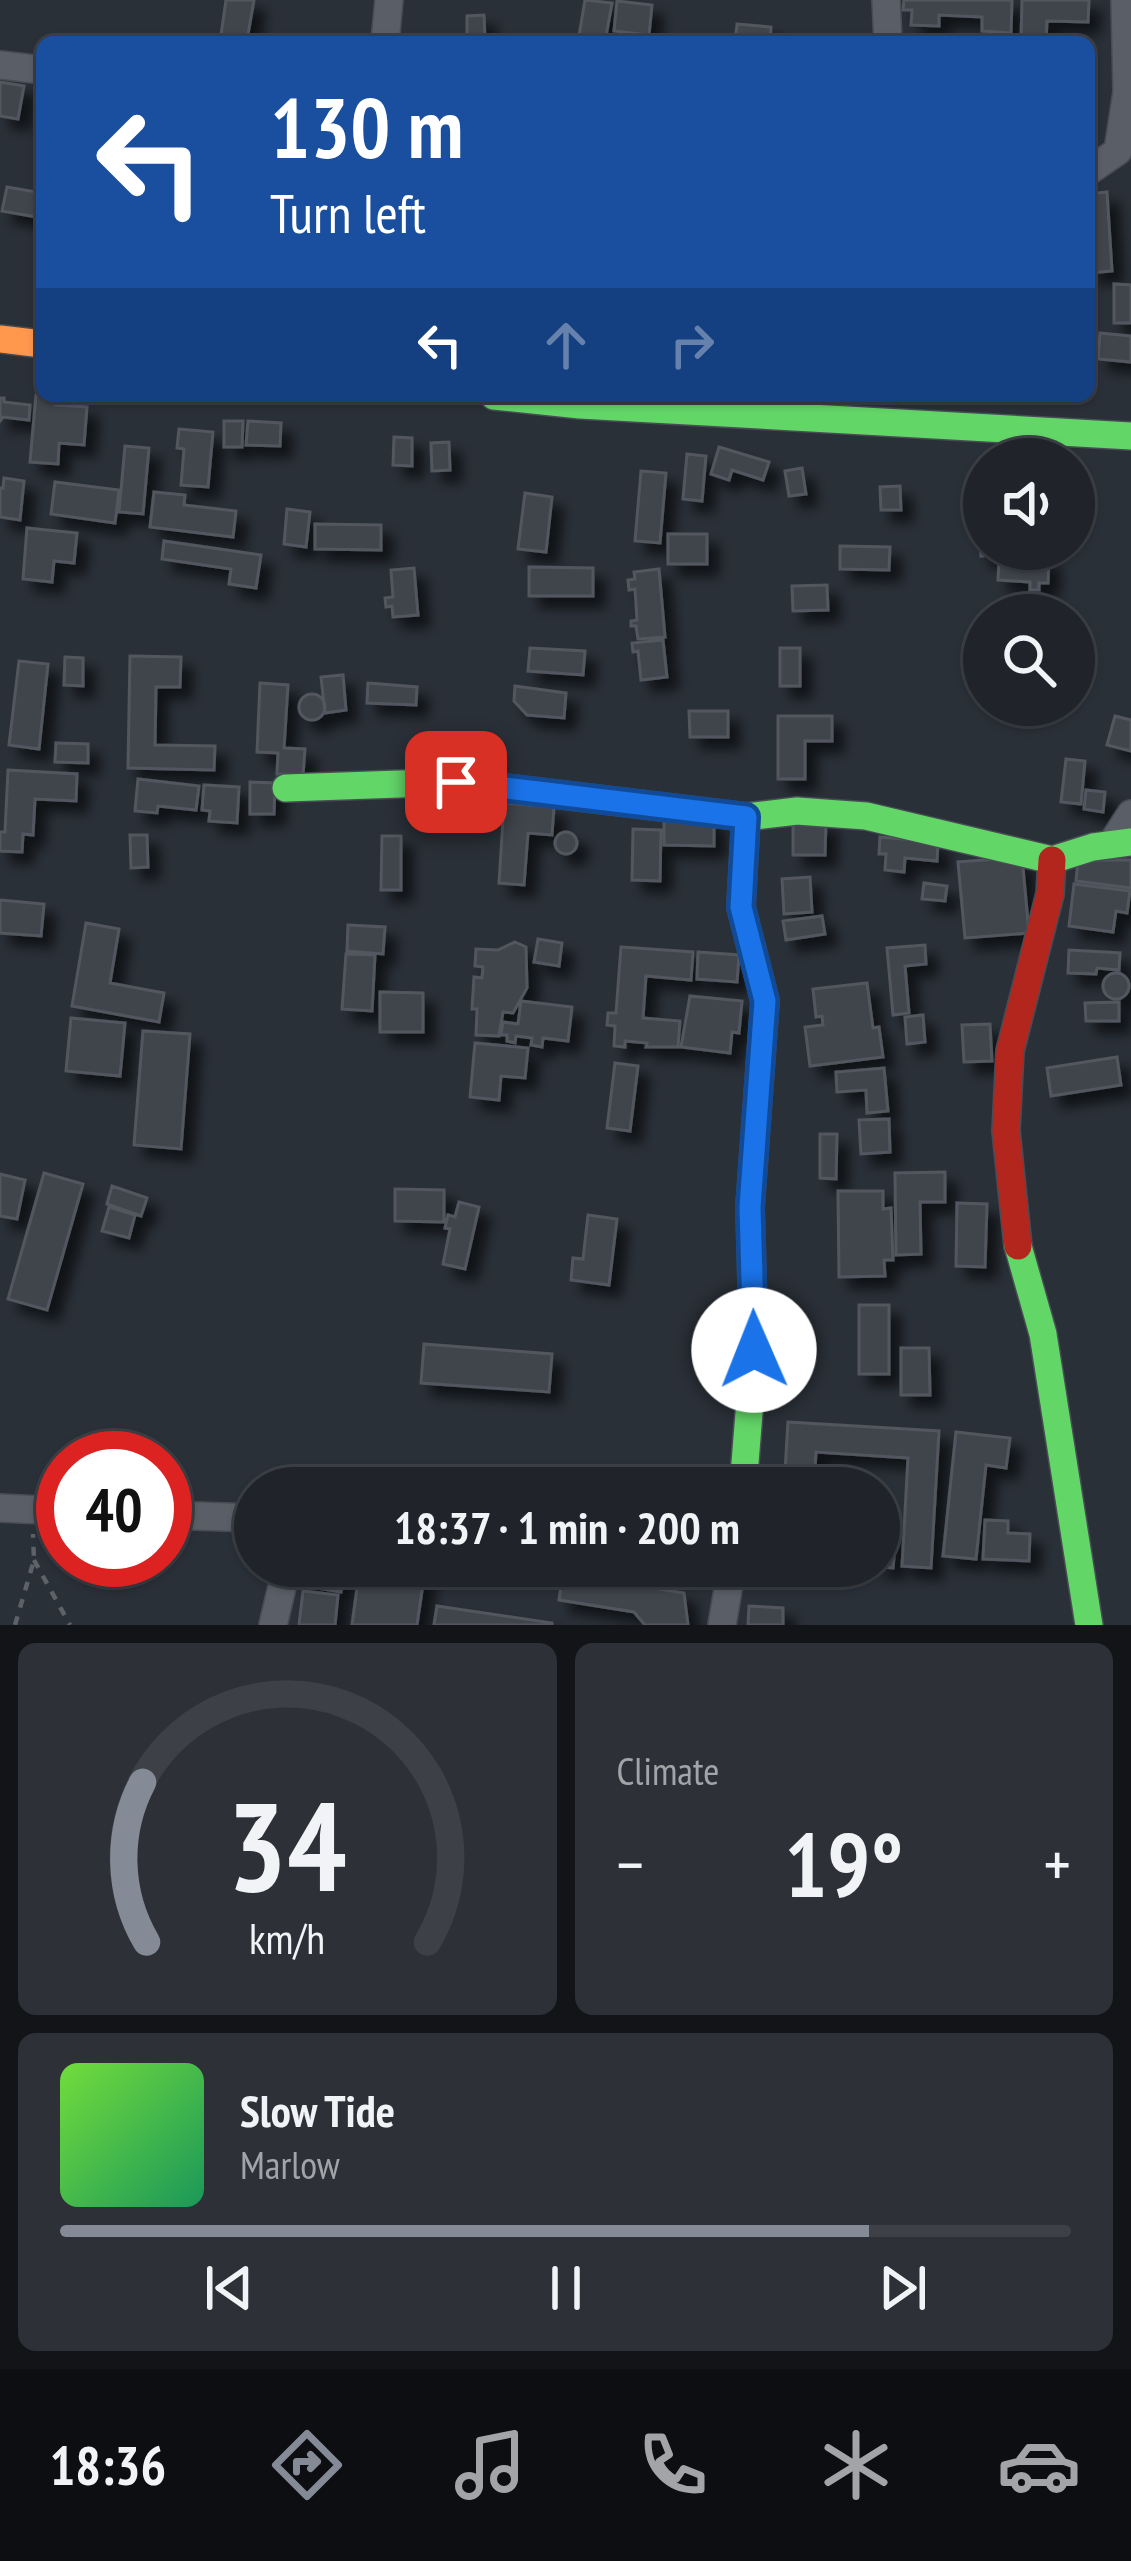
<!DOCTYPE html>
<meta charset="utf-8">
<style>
body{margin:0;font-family:"PT Sans Narrow",sans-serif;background:#2d3036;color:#f1f3f6;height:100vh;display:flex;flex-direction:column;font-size:45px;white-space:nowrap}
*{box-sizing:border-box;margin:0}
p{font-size:39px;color:#a2a4a8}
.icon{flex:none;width:66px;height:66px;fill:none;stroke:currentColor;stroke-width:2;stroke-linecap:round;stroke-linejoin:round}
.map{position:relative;height:1625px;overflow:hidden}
.side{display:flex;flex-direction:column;gap:18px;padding:18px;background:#121417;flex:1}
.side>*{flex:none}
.top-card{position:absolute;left:36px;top:36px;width:1059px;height:366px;border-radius:18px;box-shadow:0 3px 9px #0004,0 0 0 3px #3d4147;background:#1a4fa0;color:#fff;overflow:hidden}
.buttons{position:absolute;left:963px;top:438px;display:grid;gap:24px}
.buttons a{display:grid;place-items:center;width:132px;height:132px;border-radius:50%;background:#20242a;box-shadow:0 3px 9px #0004,0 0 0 3px #3d4147;font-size:60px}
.speed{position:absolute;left:36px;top:1431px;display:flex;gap:24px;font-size:60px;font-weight:700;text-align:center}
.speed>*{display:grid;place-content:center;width:156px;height:156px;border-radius:50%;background:#20242a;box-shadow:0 3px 9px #0004,0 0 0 3px #3d4147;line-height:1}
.speed .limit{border:18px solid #d22;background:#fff;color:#111}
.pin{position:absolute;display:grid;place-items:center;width:102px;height:102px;color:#fff;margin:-51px;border-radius:24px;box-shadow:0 6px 18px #0006}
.me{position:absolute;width:132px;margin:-66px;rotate:359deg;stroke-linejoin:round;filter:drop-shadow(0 0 9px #0008)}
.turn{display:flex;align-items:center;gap:42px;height:252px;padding:0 36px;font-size:54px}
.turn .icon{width:156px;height:156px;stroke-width:2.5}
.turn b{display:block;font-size:84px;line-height:102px}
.lanes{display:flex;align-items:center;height:114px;padding:0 36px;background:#0003;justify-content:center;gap:60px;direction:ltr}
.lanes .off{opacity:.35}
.big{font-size:90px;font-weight:600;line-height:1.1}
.side .tile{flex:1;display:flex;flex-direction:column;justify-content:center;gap:18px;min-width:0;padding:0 42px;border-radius:18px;background:#2d3036}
.side .dial{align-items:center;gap:0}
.dial svg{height:312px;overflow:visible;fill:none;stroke:#3d4147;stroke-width:7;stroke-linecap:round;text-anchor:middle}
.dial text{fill:#f1f3f6;stroke:none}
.song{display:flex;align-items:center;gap:36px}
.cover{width:144px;height:144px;border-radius:18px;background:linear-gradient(135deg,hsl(100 70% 55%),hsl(150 70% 35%))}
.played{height:12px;border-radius:6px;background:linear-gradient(90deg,#848b96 80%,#3d4147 80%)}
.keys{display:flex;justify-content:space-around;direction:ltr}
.heat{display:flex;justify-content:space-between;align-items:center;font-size:66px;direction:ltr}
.side .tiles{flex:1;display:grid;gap:18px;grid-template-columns:1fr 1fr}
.tile:last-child{grid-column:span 2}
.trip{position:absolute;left:234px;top:1467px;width:666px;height:120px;border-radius:60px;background:#20242a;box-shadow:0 3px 9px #0004,0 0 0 3px #3d4147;font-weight:600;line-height:120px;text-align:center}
.tabs{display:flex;height:192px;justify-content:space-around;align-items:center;background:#0d0e11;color:#a2a4a8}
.tabs .icon{width:84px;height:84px}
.tabs .selected{color:#848b96}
.tabs b{font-size:54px;color:#f1f3f6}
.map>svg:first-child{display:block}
.building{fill:#3f444c;stroke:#52575f;stroke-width:3;filter:url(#shadow)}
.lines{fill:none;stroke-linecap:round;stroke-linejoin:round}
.street-casing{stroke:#484c55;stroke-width:30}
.fast-casing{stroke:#484c55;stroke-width:30}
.slow-casing{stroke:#484c55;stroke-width:30}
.jam-casing{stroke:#484c55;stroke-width:30}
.path{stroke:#5c6268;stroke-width:4.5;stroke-dasharray:9 9;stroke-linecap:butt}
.street{stroke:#5a5e66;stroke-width:27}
.fast{stroke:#63d668;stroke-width:27}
.slow{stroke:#ff974d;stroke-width:27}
.jam{stroke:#b3261e;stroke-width:27}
.route-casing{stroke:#114b97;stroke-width:30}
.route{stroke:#1a73e8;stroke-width:21}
</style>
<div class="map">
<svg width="1131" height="1625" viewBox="0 0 1131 1625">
<defs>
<filter id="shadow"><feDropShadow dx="11" dy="11" stdDeviation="6" flood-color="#0009"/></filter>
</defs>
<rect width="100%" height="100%" fill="#2a3038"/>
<path class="building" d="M226,0H254L247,40L221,35Z
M585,0L612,3L605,42H578Z
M904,0H1012L1011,33L982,31V17L939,15V26L911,25L912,10H903Z
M1022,0H1089L1088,22L1047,21L1046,42L1021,41Z
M617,1L652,5L649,35L614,31Z
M484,15L485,40H467V16Z
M737,24L771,27L770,42H735Z
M0,82L24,86L18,119L0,116Z
M7,187L42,193V218L2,211Z
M1107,192L1112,271L1089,273V194Z
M1114,284L1131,285V323H1114Z
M1100,333L1131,336V362L1098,359Z
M36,395L56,397V405L87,407L84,445L59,443L58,464L30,462Z
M0,398H4V402L30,405L29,420L3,417L0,421Z
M224,421H243L242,447H224Z
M248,421L281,423L280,446L246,445Z
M179,429L213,432L208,487L181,485L184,449L177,448Z
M394,437L412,438V466L393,465Z
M449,442L450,470L432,471L431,443Z
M125,446L149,448L143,514L119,512Z
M719,447L769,462L763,480L732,470L729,480L711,474Z
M687,454L706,456L702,501L683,499Z
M802,468L806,494L789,496L785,471Z
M641,471L666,473L660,543L635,541Z
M4,478L24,481L20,520L0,517V488H3Z
M55,482L119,490L115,523L51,514Z
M900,486L901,510H881L880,487Z
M154,492L185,495L184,505L236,511L233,537L150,527Z
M525,493L552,497L546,552L518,549Z
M984,506V549H1009V553L981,556L977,507Z
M287,509L310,512L306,547L284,544Z
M315,524L381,525V550L315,549Z
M27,528L77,533L74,563L54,561L52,582L23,579Z
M668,534H707V564H668Z
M164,541L261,555L256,588L229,584L231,569L162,559Z
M840,546L890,547L889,570L840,569Z
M1011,557L1049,559L1048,583H1039V590H1030V582L998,580L999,560L1011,561Z
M529,567L593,568V596H529Z
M414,568L418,615L393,617L392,606L386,607L385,598L393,597L391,570Z
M659,569L665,637L638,639L636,626H631V621L637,620L635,589L629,590L628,580L635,579L634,572Z
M827,585L828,610L793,611L792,586Z
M1017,600L1045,603L1044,615H1015Z
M663,640L667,677L641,680L638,651L633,652L632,643Z
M530,648L585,651L583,675L528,671Z
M780,648H800V686H780Z
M130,656L181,657L180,687H156L155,745L215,746L214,770L128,768Z
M65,657L83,658V686L64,685Z
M19,661L48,664L39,749L9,745Z
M343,675L346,710L325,713L321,677Z
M260,683L288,685L284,748L305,749L303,775L277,774L278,753L257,752Z
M368,683L417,687L416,705L367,703Z
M515,686L566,693L564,718L527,715L514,701Z
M299 707a13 13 0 1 1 26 0a13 13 0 1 1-26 0Z
M689,711H728V737H690Z
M778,716H832V741H805V779H778Z
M1115,716L1131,720V751L1107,745Z
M56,743L88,744V763L55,762Z
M1066,759L1085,761L1081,804L1061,802Z
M8,770L77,774L76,801L35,799L33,835L23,834L22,852L0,851V832H5Z
M138,779L199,786L196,810L158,806L157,813L135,811Z
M250,782L275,783L274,814H250Z
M204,785L239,787L237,823L209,821L210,811L202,810Z
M1086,790L1105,792L1103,812L1084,809Z
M504,803L554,807L552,835L528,833L524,885L499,883Z
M664,817L714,818V846L664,845Z
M793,820L826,821L825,855H793Z
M633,829L661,830L660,881L632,880Z
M555 843a11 11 0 1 1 22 0a11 11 0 1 1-22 0Z
M130,835H147L148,867L131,868Z
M382,836H401V890H381Z
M880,837L938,842L937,861L905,858L904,872L885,870L886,854H879Z
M1022,857L1029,933L965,938L958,862Z
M1078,860H1131V888L1076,881Z
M810,877L812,912L784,914L782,879Z
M924,883L947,886L945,901L922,899Z
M1074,884L1130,891L1127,913L1116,911L1113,932L1069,926Z
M0,900L44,904L41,936L0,933Z
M822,916L825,934L786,940L783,921Z
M86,923L119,929L110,983L164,993L159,1022L72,1006Z
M348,925L385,927L383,954L347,951Z
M538,939L562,943L559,966L534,962Z
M515,942L526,947L527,988L513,1013L503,1012L499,1036L476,1035L477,1009H472L474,977L482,978L483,967L475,966L476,949L498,950Z
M925,945L926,964L905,966L909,1013L893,1015L887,948Z
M621,947L693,952L691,980L646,976L643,1018L680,1021L678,1047H646L647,1043L625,1041V1047L614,1046L615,1026L607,1025L608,1013H616Z
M1069,950L1120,953L1119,970L1097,968L1096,974L1068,973Z
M698,952L739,955L737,982L697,979Z
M346,954L375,955L372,1011L342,1009Z
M1103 986a13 13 0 1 1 26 0a13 13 0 1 1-26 0Z
M867,983L873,1028L879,1027L883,1057L810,1066L805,1027L823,1025L822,1016L816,1017L813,989Z
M380,992L423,993V1032H380Z
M690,996L742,1001L739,1033L732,1032L730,1053L681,1047Z
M521,1001L572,1007L568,1041L543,1038L542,1047L531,1045L532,1038L516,1036L515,1043L507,1041V1035H501L503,1022L518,1024Z
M1119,1002V1021H1086L1085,1003Z
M923,1015L925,1042L907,1044L905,1017Z
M71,1018L125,1023L120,1076L66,1071Z
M990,1024L992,1061L964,1062L962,1025Z
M143,1031L190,1034L181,1149L134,1145Z
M475,1043L528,1048L525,1078L501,1076L499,1100L470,1097Z
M1117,1057L1121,1085L1051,1096L1047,1068Z
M615,1063L638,1066L630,1131L607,1128Z
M884,1068L888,1111L867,1113L866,1090L837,1092L836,1072Z
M889,1119L890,1152L861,1154L859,1120Z
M820,1134H837L836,1179L820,1178Z
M945,1172V1202H920L921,1254L896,1255L895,1173Z
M44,1173L83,1184L47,1310L8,1299Z
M0,1174L25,1180L17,1219L0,1216Z
M112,1186L147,1198L141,1216L107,1204Z
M395,1189L444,1190V1222L395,1221Z
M838,1191H883V1209L891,1208L893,1260H884L885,1276L839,1277Z
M459,1202L479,1207L465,1269L443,1264L450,1229L445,1228L448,1215L455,1217Z
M957,1203L987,1204L985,1267L956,1266Z
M109,1207L135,1215L129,1238L102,1231Z
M588,1215L617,1219L609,1285L571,1280L573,1258L583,1259Z
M859,1305H889V1374H859Z
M424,1344L552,1354L549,1392L421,1383Z
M901,1348H929L930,1395H901Z
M788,1422L939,1431L931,1568L902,1566L908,1458L816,1452L814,1488H784Z
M956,1432L1010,1438L1006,1468L986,1465L976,1559L943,1556Z
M985,1520L1008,1521V1533L1030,1534L1029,1561L983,1559Z
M879,1524L897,1525L893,1568L869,1566H879Z
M308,1566H345L341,1592L305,1586Z
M360,1566H397L425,1570L417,1625H352Z
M563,1573L684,1593L688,1625H645L634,1612L559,1600Z
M303,1591L338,1595L335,1625H299Z
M437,1606L552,1623V1625H434Z
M749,1606L783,1608V1625H748Z"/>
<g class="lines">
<g class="street-casing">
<path id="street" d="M886,0L888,42
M385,42L389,0
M0,65L42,70
M1089,171L1118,151L1127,92L1125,0
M1111,845L1131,814
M0,1508L63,1511
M165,1515L255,1518
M273,1625L287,1566
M722,1625L732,1566"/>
</g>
<g class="fast-casing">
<path id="fast" d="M494,396L580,405L1131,436
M286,788L456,782L746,817L797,811L866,816L1052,860L1093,847L1131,842
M1018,1246L1043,1334L1089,1625
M743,1488L754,1350L750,1207L765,1001L741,907L746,817"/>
</g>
<g class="slow-casing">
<path id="slow" d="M0,339L42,344"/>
</g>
<g class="jam-casing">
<path id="jam" d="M1018,1246L1006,1131L1010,1051L1050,894L1052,860"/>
</g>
<path class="path" d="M34,1560L70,1625
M15,1625L34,1560L33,1534"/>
<use href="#street" class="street"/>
<use href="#fast" class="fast"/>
<use href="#slow" class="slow"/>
<use href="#jam" class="jam"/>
</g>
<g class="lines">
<g class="route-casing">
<path id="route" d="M456,782L746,817L741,907L765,1001L750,1207L754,1350"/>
</g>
<use href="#route" class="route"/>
</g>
</svg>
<div class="buttons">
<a><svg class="icon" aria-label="sound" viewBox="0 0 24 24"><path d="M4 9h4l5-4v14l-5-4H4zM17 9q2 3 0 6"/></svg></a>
<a><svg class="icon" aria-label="search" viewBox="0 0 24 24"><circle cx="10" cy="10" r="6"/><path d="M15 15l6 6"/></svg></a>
</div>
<div class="speed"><div class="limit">40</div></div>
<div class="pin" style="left:456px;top:782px;background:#d93025"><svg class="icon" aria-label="arrive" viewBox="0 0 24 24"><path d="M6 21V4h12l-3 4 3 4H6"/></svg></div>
<svg class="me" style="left:754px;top:1350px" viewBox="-20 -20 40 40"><circle r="19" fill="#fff"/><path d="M0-13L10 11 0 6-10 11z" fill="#1a73e8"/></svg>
<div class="trip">18:37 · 1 min · 200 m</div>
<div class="top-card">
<div class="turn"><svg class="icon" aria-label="left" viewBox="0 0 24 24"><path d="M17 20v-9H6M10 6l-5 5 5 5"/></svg><div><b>130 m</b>Turn left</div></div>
<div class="lanes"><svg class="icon" aria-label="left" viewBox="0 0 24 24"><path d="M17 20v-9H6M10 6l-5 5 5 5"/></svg><svg class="icon off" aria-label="ahead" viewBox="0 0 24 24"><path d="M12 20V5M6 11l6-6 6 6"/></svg><svg class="icon off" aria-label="right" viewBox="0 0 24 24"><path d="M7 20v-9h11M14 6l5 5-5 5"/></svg></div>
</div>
</div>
<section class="side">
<div class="tiles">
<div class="tile dial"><svg viewBox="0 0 100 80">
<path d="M14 69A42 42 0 1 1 86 69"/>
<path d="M14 69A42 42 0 0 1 13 28" stroke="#848b96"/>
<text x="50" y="56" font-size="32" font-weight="700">34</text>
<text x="50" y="72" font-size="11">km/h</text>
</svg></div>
<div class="tile"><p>Climate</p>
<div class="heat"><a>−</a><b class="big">19°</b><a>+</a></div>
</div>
<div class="tile">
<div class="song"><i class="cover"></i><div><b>Slow Tide</b><p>Marlow</p></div></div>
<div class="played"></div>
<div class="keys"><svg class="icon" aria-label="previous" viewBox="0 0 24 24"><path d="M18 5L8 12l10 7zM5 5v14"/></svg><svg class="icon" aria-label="pause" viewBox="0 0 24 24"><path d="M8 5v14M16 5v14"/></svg><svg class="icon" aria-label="next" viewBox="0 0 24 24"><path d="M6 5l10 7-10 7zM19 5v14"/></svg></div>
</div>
</div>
</section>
<nav class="tabs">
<b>18:36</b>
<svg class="icon selected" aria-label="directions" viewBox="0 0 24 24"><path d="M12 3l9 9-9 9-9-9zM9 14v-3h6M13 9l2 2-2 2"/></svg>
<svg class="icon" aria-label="music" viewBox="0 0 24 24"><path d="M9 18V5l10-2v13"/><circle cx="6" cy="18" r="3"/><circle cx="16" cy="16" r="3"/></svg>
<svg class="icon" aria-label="phone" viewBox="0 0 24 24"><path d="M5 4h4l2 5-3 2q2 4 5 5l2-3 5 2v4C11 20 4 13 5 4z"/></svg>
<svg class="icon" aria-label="climate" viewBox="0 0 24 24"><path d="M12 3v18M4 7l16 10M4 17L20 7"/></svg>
<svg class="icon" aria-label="car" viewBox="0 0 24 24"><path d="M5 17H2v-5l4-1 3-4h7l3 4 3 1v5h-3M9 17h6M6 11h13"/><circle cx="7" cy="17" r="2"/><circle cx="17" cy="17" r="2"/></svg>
</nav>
